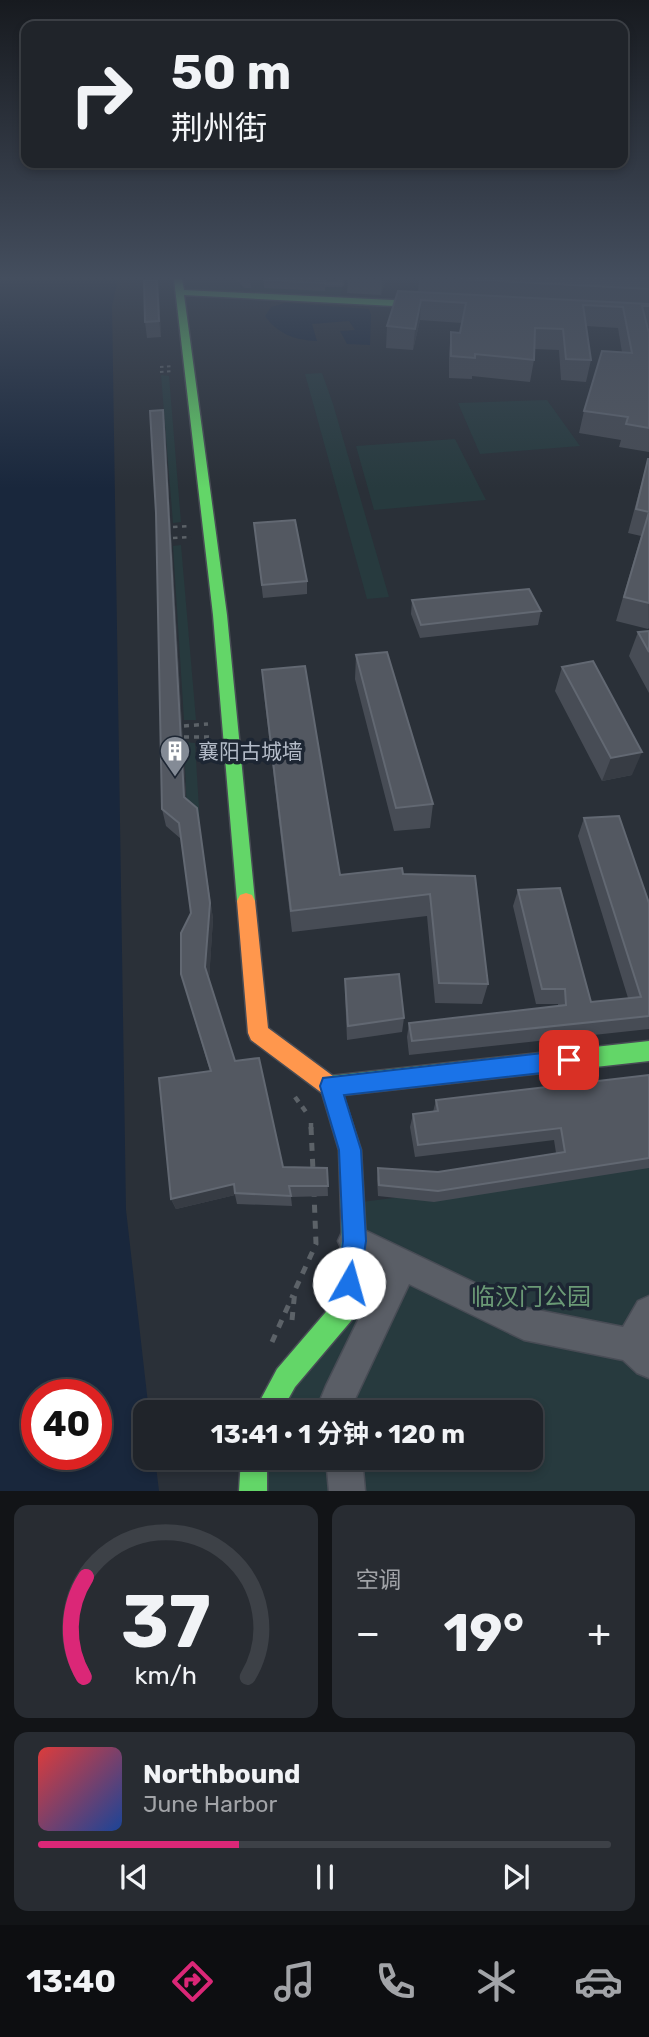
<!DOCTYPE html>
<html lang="zh">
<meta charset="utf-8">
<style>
body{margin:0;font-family:Rubik,"Noto Sans SC",sans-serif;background:#282c32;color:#f1f3f6;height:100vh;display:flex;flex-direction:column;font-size:26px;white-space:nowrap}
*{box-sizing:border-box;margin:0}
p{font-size:23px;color:#a2a4a8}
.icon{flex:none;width:38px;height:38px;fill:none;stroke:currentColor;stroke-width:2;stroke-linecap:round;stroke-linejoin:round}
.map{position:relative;height:1491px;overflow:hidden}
.side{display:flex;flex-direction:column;gap:14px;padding:14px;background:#121417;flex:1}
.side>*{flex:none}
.banner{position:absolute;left:21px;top:21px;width:607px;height:147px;border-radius:14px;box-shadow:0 4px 10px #0003,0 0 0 2px #3d4147;background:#20242a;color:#f1f3f6;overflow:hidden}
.speed{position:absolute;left:21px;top:1379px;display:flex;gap:14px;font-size:35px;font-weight:700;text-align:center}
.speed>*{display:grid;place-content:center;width:91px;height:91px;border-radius:50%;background:#20242a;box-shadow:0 4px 10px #0003,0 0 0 2px #3d4147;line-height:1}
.speed .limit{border:10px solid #d22;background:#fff;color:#111}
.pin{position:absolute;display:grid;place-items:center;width:60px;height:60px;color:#fff;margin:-30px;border-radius:14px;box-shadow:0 4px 10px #0006}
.me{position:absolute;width:77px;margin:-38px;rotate:7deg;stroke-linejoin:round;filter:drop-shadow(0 0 5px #0008)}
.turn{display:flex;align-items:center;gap:24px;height:147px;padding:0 35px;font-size:32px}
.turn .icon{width:91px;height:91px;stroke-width:2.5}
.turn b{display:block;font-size:49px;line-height:60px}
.big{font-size:52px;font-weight:700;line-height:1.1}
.side .tile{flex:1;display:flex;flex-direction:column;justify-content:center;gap:10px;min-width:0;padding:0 24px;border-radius:14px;background:#282c32}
.side .dial{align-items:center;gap:0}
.dial svg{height:182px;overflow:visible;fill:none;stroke:#3d4147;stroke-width:7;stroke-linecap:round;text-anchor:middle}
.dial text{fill:#f1f3f6;stroke:none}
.song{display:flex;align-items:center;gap:21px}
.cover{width:84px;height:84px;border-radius:10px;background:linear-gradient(135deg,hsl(0 70% 55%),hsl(220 70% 35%))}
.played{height:7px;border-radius:4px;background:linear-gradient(90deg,#db2777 35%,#3d4147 35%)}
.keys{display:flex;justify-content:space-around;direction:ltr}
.heat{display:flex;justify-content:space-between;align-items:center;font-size:38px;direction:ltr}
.side .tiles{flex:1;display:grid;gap:14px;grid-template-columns:1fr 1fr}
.tile:last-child{grid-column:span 2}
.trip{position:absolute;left:133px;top:1400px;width:410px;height:70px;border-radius:14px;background:#20242a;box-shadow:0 4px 10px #0003,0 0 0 2px #3d4147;font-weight:700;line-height:70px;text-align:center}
.tab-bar{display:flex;height:112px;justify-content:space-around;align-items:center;background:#0d0e11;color:#a2a4a8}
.tab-bar .icon{width:49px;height:49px}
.tab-bar .selected{color:#db2777}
.tab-bar b{font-size:32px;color:#f1f3f6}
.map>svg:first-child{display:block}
.green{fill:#273a3e}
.water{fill:#19273c;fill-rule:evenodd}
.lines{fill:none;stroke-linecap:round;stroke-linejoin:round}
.lane-casing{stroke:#484c55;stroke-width:4}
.street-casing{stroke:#484c55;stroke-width:3}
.fast-casing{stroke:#484c55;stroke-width:3}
.slow-casing{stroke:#484c55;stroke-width:3}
.path-far4{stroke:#5c6268;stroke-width:2;stroke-dasharray:3.5 3.5;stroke-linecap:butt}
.path-far3{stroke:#5c6268;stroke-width:2.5;stroke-dasharray:4.5 4.5;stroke-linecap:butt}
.path-far2{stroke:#5c6268;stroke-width:3.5;stroke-dasharray:5 5;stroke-linecap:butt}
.path-far1{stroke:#5c6268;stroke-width:4.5;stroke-dasharray:6 6;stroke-linecap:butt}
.path{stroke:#5c6268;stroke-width:5;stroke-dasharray:8 8;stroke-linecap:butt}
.lane{fill:#5a5e66;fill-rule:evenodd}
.street{fill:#5a5e66;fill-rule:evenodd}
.fast{fill:#63d668;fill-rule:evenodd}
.slow{fill:#ff974d;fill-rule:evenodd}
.wall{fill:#474c55}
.shaded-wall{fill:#373c44}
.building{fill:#535861;stroke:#626872;stroke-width:2}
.route{fill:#1a73e8;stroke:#114b97;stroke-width:2}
.labels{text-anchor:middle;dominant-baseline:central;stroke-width:7;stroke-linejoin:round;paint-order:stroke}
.poi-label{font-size:21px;fill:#b4bcc9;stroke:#1d2633;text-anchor:start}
.near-park-label{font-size:24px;fill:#6b9a76;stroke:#1d2633}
</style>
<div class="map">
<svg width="649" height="1491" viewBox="0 0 649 1491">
<rect width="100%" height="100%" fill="#2a3038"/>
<path class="green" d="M178,279H344L340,300L178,292Z
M322,373L333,404L389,597L367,599L305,374Z
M161,375L169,376L181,522L173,523Z
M547,400L580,446L480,454L458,403Z
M455,439L486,500L374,510L356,446Z
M181,545L196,720H184L173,546Z
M184,742L195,743L200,825L187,814Z
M649,1166V1491H254V1458H530V1412H267L286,1378L342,1312L353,1203Z"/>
<path class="water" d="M0,279H118L112,306L126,1210L149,1412H145V1458H155L159,1491H0ZM37,1395H96V1454H37Z
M285,303L369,309L371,315L370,345L347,344L340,331L355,330L349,321L312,324L317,341C294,340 278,334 265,316L271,307Z"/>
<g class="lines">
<g class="lane-casing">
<path id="lane" d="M337,279H343L342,285H313L310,283L313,281L337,282Z"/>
</g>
<g class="street-casing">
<path id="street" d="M354,1225L527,1308L623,1327L638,1301L649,1296V1378L637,1373L623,1360L524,1340L409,1284L355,1399L357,1412H323L321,1398L326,1386L382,1271L343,1252L338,1241L343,1230Z
M326,1458H362L365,1491H329Z"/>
</g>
<g class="fast-casing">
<path id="fast" d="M174,279H182L184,290L433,302L438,305L433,308L184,295L227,615L255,901L252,907L246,909L240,907L237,901L213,615Z
M649,1041V1061L343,1095L361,1150L366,1241L354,1312L351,1321L295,1387L281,1412H254L277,1369L331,1306L342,1241L339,1150L320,1086L323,1079L330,1076Z
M241,1458H267V1491H239Z"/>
</g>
<g class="slow-casing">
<path id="slow" d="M246,893L252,895L255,901L268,1028L337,1079L343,1092L339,1099L332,1103L325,1099L322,1093L251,1040L248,1033L237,901L240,895Z"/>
</g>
<path class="path-far4" d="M160,367L173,366
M160,372L174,371"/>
<path class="path-far3" d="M173,527L190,526
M173,538L191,537"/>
<path class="path-far2" d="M184,726L208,724
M184,737H209"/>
<path class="path-far1" d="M295,1097L309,1116
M311,1123V1129"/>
<path class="path" d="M311,1127L313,1171
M292,1320L295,1290L316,1244L314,1193
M272,1342L293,1295"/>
<use href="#lane" class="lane"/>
<use href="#street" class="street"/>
<use href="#fast" class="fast"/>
<use href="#slow" class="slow"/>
</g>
<path class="wall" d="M235,279H250L251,288H245Z
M348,279H386L381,295L347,293Z
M419,279H649V327H648L649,333V452L619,447L621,440L579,433L584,411L622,352L618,328L586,326L591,360L586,382L561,380L559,350L534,349V360L530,382L472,376V379L449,378V353L451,332L460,333L462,323L420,320L413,350L386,348L387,326L418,292Z
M264,280H325V291L264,288Z
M159,295L161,337L147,338L145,322Z
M163,410L165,427L186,799L197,808L213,919L209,978L235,1061L283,1167L327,1168L328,1196L291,1197L292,1206L237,1204L235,1195L176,1209L171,1199L210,1071L181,974L191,913L181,839L166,826L162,809Z
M648,459L649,628L648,629L616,621L641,536L628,533Z
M254,523L307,581V594L263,598Z
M412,600L541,611L538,625L420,638L411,614Z
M649,631V693L629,656L638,632Z
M356,655L433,804L430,828L394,831L355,679Z
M562,667L632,775L602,781L555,691Z
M262,670L340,875L403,874L475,876L488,984L482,1004L435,1003L427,916L292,932L264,694Z
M584,818L649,903V1030V1029L409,1055L407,1037L409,1023L558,1006V1004H536L513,906L518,890L591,1002L628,998L578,836Z
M345,979L404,1018L402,1032L347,1040L345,994Z
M649,1075V1168L434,1202L378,1196L377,1179L378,1168L438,1172L556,1153L554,1140L415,1157L410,1127L413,1114L433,1112L436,1100Z"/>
<path class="shaded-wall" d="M382,279H386L381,295Z
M157,280L159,295L161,337L159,321Z
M421,300L420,320L413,350L415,329Z
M163,410L165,427L187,814L184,797Z
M642,752L632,775L602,781L611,758Z
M197,808L213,919L209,982L205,967Z
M234,1184L235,1195L176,1209L171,1199Z"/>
<path class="building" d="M264,279H313L325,280V283L264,280Z
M461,279H649V289Z
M144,280H157L159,321L145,322Z
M398,291L649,304V306H642L649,333V428L626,424L628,417L584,411L602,351L632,353L623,307L583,305L591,360L566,359L563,329L535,328L534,360L475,354V358L451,356V332L460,333L466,303L421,300L415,329L387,326Z
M163,410L184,797L197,808L210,903L205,967L235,1061L259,1058L283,1167L327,1168L328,1186H289L291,1196L235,1193L234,1184L171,1199L159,1078L211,1071L181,974V933L191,913L179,823L162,809L156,513L150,411Z
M648,459H649V512L636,509Z
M649,512V603L624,597Z
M295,520L307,581L262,585L254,523Z
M529,589L541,611L421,625L412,600Z
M649,631V652L638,632Z
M387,652L433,804L396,808L356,655Z
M593,661L642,752L611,758L562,667Z
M305,666L340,875L402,868L403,874L475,876L488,984L439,983L430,894L291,911L262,670Z
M619,816L649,903V1016L412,1041L409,1023L566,1005L565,989H542L518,890L560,888L591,1002L641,997L584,818Z
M399,974L404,1018L348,1026L345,979Z
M649,1075V1158L438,1191L379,1185L378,1168L438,1172L565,1152L561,1128L418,1145L413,1114L438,1111L436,1100Z"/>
<linearGradient id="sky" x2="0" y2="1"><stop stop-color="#171a1f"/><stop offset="0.57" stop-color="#444e5e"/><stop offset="1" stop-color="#444e5e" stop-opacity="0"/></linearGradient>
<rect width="649" height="488" fill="url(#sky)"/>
<path class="route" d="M569,1050L577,1053L580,1060L577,1067L569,1070L344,1095L361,1150L366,1241L358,1292L349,1296L341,1292L337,1283L343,1241L339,1150L320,1086L323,1078Z"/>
<defs>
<g id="building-pin" transform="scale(1.575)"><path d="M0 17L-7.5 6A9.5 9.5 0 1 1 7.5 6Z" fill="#848b96" stroke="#1d2633"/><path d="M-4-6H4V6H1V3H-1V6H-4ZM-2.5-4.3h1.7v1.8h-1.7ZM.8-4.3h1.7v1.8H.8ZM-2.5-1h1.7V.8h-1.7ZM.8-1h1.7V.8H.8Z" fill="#fff"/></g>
</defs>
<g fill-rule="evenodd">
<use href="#building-pin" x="175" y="751"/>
</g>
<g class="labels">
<g class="poi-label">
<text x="198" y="751">襄阳古城墙</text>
</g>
<g class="near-park-label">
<text x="531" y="1297">临汉门公园</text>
</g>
</g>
</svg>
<div class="speed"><div class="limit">40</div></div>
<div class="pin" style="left:569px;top:1060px;background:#d93025"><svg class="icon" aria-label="arrive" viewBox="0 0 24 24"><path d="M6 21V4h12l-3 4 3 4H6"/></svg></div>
<svg class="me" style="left:349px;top:1283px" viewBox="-20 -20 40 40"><circle r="19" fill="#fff"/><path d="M0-13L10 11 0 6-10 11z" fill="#1a73e8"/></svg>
<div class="trip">13:41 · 1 分钟 · 120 m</div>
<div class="banner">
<div class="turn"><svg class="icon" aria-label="right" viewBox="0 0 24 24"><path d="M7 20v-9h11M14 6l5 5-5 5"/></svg><div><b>50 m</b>荆州街</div></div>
</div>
</div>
<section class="side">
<div class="tiles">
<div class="tile dial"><svg viewBox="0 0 100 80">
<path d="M14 69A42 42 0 1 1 86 69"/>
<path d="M14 69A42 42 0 0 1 15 25" stroke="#db2777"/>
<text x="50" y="56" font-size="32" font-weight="700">37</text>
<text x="50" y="72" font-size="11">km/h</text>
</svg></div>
<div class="tile"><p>空调</p>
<div class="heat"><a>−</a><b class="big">19°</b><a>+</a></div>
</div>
<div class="tile">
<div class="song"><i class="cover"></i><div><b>Northbound</b><p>June Harbor</p></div></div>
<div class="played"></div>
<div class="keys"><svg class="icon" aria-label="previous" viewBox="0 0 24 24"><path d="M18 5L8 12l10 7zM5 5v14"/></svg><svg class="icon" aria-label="pause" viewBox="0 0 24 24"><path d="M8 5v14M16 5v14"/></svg><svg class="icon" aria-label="next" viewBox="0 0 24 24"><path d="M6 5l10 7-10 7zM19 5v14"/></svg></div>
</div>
</div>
</section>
<nav class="tab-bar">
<b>13:40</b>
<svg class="icon selected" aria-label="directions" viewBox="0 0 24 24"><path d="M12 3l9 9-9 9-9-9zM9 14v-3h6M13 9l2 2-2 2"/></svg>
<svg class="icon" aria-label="music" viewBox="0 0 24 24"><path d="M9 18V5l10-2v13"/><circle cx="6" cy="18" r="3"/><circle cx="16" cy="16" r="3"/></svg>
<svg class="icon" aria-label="phone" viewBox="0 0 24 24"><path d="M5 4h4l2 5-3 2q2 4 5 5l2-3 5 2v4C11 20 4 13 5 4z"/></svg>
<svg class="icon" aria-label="climate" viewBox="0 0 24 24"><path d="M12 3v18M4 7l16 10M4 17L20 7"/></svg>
<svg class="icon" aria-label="car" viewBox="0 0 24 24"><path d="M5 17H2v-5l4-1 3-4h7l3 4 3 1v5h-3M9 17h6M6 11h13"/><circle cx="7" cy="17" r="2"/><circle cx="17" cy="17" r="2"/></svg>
</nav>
